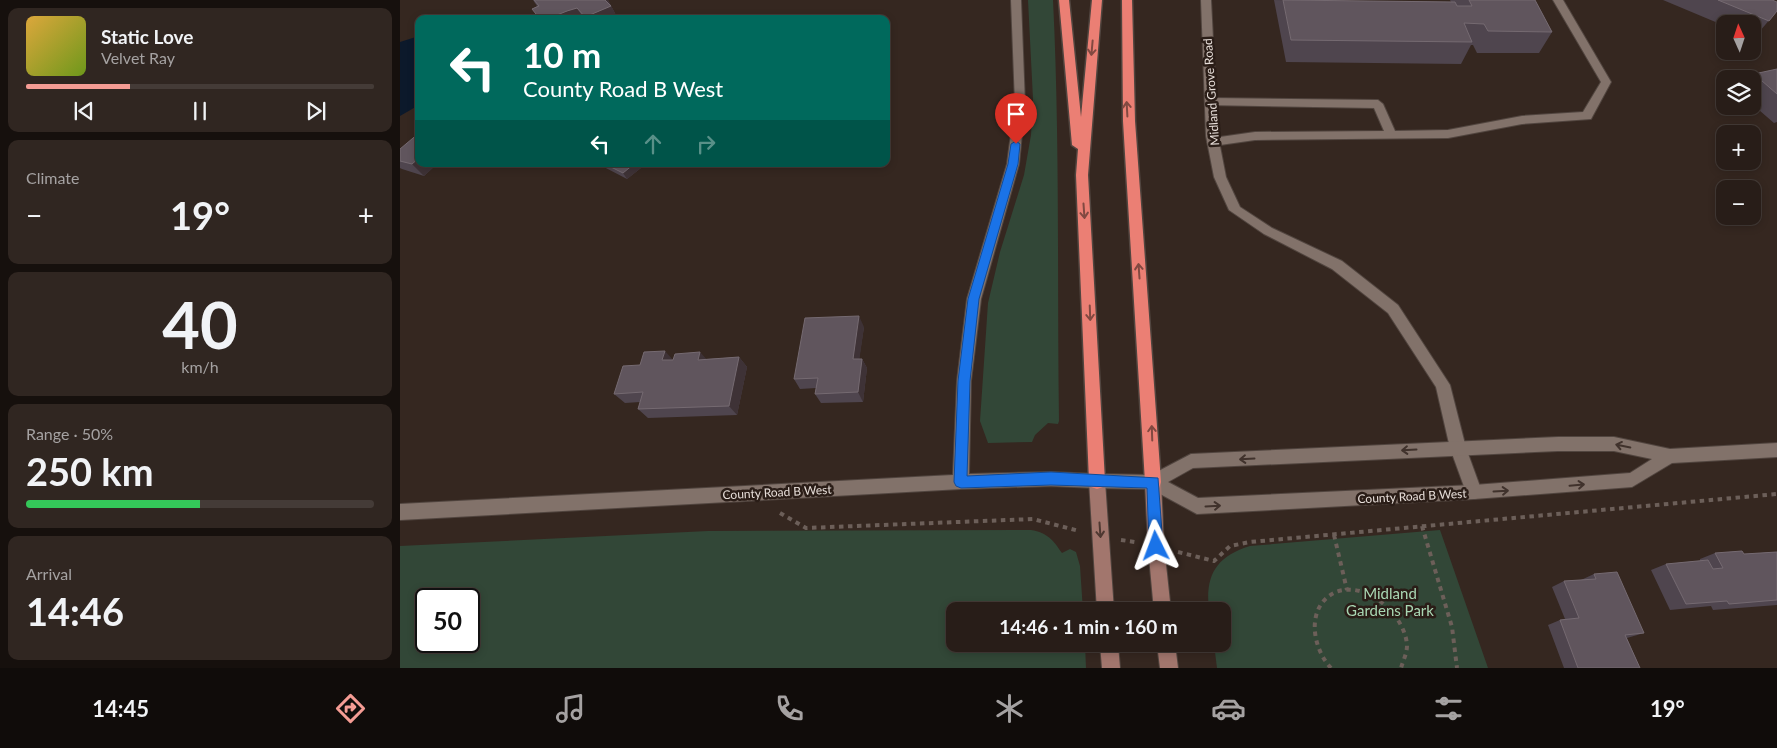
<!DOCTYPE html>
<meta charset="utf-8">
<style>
body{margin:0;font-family:Lato,sans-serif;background:#302621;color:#f1f3f6;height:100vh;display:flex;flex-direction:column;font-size:19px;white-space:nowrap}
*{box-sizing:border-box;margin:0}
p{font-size:16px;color:#a5a2a2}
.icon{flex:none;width:28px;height:28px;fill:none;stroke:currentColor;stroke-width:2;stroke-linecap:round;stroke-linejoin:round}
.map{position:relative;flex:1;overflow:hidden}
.details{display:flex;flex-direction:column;gap:8px;padding:8px;background:#16100d;width:400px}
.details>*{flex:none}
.hud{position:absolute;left:15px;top:15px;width:475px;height:152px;border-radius:10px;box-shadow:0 2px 8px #0003,0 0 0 1px #443b37;background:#00695c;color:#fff;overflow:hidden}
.needle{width:32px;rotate:357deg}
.controls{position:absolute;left:1316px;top:15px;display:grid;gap:10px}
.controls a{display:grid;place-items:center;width:45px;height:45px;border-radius:10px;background:#281d18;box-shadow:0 2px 8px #0003,0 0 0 1px #443b37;font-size:25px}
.speed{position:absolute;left:15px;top:588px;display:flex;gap:10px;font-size:25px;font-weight:700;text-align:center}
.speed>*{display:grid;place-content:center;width:65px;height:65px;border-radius:50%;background:#281d18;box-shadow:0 2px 8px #0003,0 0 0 1px #443b37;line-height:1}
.speed .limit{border:2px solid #111;border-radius:8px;background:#fff;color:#111}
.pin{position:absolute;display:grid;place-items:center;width:42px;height:42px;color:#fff;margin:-51px -21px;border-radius:50% 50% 50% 0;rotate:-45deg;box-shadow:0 0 5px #0007}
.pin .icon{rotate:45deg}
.me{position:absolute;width:55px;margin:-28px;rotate:357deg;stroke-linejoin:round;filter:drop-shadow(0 0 4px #0008)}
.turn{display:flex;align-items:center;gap:18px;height:105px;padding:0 25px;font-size:22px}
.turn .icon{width:65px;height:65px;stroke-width:2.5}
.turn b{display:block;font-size:35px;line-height:42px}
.lanes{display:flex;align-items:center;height:48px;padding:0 25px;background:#0003;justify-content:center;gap:25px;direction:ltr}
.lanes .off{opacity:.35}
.big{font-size:38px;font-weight:700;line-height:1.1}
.details .tile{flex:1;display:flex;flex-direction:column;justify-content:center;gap:8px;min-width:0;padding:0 18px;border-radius:10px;background:#302621}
.details .dial{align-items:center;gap:0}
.dial b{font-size:65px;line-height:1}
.song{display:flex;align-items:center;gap:15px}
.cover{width:60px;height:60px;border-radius:8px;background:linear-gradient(135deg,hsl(40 70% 55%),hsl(80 70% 35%))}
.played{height:5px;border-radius:2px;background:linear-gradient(90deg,#f59c94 30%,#443b37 30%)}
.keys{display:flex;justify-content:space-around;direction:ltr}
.heat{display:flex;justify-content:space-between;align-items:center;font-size:28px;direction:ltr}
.charge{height:8px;border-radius:4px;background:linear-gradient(90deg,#34c759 50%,#443b37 0)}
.trip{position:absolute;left:546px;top:602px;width:285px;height:50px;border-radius:10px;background:#281d18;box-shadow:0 2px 8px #0003,0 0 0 1px #443b37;font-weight:700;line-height:50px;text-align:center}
.tab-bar{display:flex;height:80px;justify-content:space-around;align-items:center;background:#100c0a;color:#a5a2a2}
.tab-bar .icon{width:35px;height:35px}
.tab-bar .selected{color:#f59c94}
.tab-bar b{font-size:22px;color:#f1f3f6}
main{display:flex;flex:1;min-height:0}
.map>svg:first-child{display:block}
.green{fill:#324737;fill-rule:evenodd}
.water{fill:#0c192b}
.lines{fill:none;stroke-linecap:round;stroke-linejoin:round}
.service-casing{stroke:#51453f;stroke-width:2}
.minor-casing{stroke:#51453f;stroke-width:2}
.tertiary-casing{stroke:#51453f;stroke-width:2}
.secondary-casing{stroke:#51453f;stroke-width:2}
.motorway-casing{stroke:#51453f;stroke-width:3}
.path{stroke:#6c5f59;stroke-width:4;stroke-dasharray:4.5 4.5;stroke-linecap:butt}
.service{fill:#82726a;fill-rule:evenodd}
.minor{fill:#82726a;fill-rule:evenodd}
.tertiary{fill:#82726a;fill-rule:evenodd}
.secondary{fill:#a2766d;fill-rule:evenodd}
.motorway{fill:#eb7f74;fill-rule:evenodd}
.wall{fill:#4f454e}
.shaded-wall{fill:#3e3236}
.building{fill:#60555d;stroke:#756a71}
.oneway{stroke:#814941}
.oneway2{stroke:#40322c}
.oneway3{stroke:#4e3831}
.route{fill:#1a73e8;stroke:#114b97}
.labels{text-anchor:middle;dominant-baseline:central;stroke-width:5;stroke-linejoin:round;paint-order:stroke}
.street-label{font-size:12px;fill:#e7ded9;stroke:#2a1d17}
.near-park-label{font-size:15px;fill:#a9d7b3;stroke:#2a1d17}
</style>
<main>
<section class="details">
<div class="tile">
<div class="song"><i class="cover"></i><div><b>Static Love</b><p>Velvet Ray</p></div></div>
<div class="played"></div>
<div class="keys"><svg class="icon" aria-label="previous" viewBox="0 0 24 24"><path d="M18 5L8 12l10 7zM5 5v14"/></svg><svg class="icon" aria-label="pause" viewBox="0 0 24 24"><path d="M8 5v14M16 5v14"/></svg><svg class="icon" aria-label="next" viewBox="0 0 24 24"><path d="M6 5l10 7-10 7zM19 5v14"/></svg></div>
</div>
<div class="tile"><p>Climate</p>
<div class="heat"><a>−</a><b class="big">19°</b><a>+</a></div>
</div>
<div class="tile dial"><b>40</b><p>km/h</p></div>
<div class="tile"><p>Range · 50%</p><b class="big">250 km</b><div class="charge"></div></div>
<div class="tile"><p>Arrival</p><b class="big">14:46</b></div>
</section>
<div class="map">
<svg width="1377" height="668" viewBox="0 0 1377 668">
<rect width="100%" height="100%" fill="#352720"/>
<path class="green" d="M628,0H653C660,140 657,281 659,421L658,424L648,423L635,435L632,442L588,443L580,421L588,303L600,252L624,175L631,135L633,99Z
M631,530C648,533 653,540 662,553L670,549L676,552L680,566L683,611H555V644H685L686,668H0V546L308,531ZM26,599H69V641H26Z
M1040,530L1088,668H817L814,644H822V611H809C805,576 815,557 850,546Z"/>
<path class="water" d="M19,36V105L0,116V42Z"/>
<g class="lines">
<g class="service-casing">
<path id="service" d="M1153,0H1163L1211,82L1191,119L1122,124L1048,138L855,140L813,146L807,142L813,138L855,132L984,131L974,108L807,105V99L811,98L978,100L983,104L995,131L1048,130L1122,116L1183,112L1201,82Z"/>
</g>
<g class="minor-casing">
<path id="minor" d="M611,0H621L625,104L619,164L581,299L571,381L569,474L651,472L697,474L702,476L705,481L702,486L697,488L651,486L561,489L0,520V504L553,475L557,381L567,299L607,164L615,104Z
M801,0H811L818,136L826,177L840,207L872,228L942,261L998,305L1050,385L1066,448L1082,492L1080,497L1074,499L1068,497L1066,492L1050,448L1036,387L988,313L932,269L864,234L829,210L814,177L806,136Z"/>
</g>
<g class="tertiary-casing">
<path id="tertiary" d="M1158,437H1214L1270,449L1377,443V457L1272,463L1232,487L1074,499L797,514L751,489L697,488L692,486L689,481L692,476L697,474L751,475L791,454ZM1158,451H1214L1252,459L1230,473L1074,485L798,498L768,482L793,468Z"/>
</g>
<g class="secondary-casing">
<path id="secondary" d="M697,474L702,476L705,481L714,611H697L689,481L692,476Z
M753,475L758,477L761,482L764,546L771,611H754L748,546L745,482L748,477Z
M700,644H718L720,668H702Z
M757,644H775L778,668H760Z"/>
</g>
<g class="motorway-casing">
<path id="motorway" d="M659,0H669L681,117L692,0H702L688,175L705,481L703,487L697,489L691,487L689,481L676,175L678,149L672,145Z
M722,0H732L735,121L761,482L759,488L753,490L747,488L745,482L723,121Z"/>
</g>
<path class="path" d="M380,513L406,528L633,519L679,531
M1022,526L1052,627L1057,668
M934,535L947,590
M721,540L735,542
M778,552L814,561L830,546L850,542L1377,494
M931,668C912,648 905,606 936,592C967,580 1006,616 1007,646C1007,653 1003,661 1001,668"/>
<use href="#service" class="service"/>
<use href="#minor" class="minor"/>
<use href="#tertiary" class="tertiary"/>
<use href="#secondary" class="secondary"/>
<use href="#motorway" class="motorway"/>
</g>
<path class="wall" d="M133,0H208L218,19H132L136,14L132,9L137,6Z
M874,0L1051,2L1050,0H1135L1152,32L1139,53H1077L1073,45H1071L1061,64L886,62Z
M1263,0H1372L1377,11L1354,38H1352V24H1325V26Z
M1377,69V122L1374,123L1352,104V79H1350L1354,74Z
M0,149L19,164H37L24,176L2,169L0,168Z
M200,164H246L227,179L202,166Z
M464,327L459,359H462L467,368L463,402L421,403L415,394L416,388L400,389L394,379Z
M339,357L347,367L337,415L248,418L238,409L240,402L225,403L214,394L240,365L273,360L306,359Z
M1377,552V605L1313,610L1311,606L1270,610L1251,570L1266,564L1300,561V559L1315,553L1344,554Z
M1194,574L1244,633L1227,638L1240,668H1164L1148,625L1160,620L1165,619L1152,587L1164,581L1181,580Z"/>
<path class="shaded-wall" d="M204,0H208L218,19H186L185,17Z
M177,8L184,19H147L167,11Z
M19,158V164H37L24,176L12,164Z
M234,164H246L227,179L223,173Z
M459,316L464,327L458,369L453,359Z
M265,351L274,361L262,360Z
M300,352L309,362L298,360Z
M339,357L347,367L337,415L329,406Z
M462,359L467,368L463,402L458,392Z"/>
<path class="building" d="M134,0H205L211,6L185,17L177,8L167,11L147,19H133L131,16L136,14L132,9L139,6Z
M883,0L1055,2L1057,6H1072L1069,0H1135L1152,32L1088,31L1084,24L1064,23L1072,42L891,40Z
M1318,0H1372L1377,2V11L1369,21Z
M1377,69V94L1354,74Z
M19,133V158L12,164L0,161V149Z
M205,164H234L223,173Z
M459,316L453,359H462L458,392L415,394L418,378L394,379L405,318Z
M265,351L262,360H273L275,354L300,352L298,360L339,357L329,406L238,409L243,392L214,394L223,366L240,365L244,352Z
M1342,551L1344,554L1377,552V600L1329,604L1327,601L1286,604L1266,564L1308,560L1313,569L1323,568L1315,553Z
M1217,572L1244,633L1225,635L1240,668H1178L1160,620L1179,618L1164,581L1196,579L1194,574Z"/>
<defs><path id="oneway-shaft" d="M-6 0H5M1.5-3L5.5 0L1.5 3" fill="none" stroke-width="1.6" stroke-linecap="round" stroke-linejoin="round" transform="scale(1.25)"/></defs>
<g class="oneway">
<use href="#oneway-shaft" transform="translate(692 48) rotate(95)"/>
<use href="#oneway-shaft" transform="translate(727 109) rotate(-93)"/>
<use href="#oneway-shaft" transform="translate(684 211) rotate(86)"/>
<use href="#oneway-shaft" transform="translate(739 271) rotate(-94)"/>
<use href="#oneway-shaft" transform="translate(690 313) rotate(88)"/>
<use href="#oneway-shaft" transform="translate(752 433) rotate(-92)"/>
</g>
<g class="oneway2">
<use href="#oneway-shaft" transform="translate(1223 446) rotate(-168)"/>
<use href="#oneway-shaft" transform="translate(1009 450) rotate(177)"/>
<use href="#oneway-shaft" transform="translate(847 459) rotate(177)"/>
<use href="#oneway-shaft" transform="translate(1177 485) rotate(-5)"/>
<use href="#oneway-shaft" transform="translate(1101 491) rotate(-3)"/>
<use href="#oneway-shaft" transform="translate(813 506) rotate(-3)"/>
</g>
<use class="oneway3" href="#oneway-shaft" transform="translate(700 530) rotate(86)"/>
<path class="route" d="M616,141L620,144L618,164L579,299L570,381L567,476L651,472L758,478L763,546L761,551L756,553L751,551L749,546L747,488L651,485L561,488L556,486L554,482L558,381L568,299L608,164L611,144Z"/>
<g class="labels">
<g class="street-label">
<text transform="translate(811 92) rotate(-94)">Midland Grove Road</text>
<text transform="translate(377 492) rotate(-3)">County Road B West</text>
<text transform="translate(1012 496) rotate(-3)">County Road B West</text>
</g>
<g class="near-park-label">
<text x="990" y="593">Midland<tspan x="990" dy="17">Gardens Park</tspan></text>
</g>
</g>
</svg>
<div class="controls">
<a><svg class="needle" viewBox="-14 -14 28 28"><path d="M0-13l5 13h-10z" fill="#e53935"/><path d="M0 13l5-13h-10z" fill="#a5a2a2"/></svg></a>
<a><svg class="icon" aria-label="layers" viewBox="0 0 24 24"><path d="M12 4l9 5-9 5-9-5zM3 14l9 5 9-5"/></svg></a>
<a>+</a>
<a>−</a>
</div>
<div class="speed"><div class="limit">50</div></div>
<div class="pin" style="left:616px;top:144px;background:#d93025"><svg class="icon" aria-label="arrive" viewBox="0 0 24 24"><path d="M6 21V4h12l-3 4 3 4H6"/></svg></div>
<svg class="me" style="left:756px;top:546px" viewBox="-20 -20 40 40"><path d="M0-17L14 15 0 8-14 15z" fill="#1a73e8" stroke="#fff" stroke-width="4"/></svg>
<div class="trip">14:46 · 1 min · 160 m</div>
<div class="hud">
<div class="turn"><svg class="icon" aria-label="left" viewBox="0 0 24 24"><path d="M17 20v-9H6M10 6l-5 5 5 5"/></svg><div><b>10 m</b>County Road B West</div></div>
<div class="lanes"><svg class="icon" aria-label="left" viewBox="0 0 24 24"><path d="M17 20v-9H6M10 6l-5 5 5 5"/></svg><svg class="icon off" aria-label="ahead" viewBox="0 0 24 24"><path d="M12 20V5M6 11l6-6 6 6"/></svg><svg class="icon off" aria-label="right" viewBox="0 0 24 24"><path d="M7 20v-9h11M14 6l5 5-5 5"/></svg></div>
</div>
</div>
</main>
<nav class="tab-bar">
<b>14:45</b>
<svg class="icon selected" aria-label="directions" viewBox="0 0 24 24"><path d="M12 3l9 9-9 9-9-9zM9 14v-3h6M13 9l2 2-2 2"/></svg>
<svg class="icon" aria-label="music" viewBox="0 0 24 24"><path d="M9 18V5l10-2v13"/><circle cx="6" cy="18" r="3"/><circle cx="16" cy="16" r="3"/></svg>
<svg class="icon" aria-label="phone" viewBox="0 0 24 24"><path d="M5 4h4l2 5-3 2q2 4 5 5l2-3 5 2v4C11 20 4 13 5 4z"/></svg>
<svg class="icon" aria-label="climate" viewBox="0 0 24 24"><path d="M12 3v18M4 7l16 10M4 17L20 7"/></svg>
<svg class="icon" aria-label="car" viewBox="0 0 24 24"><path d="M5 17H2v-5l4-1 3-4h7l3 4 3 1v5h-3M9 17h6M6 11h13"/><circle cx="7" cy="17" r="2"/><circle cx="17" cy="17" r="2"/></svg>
<svg class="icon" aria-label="filters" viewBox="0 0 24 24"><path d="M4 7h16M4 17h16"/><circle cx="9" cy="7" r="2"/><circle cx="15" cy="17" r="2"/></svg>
<b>19°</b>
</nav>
